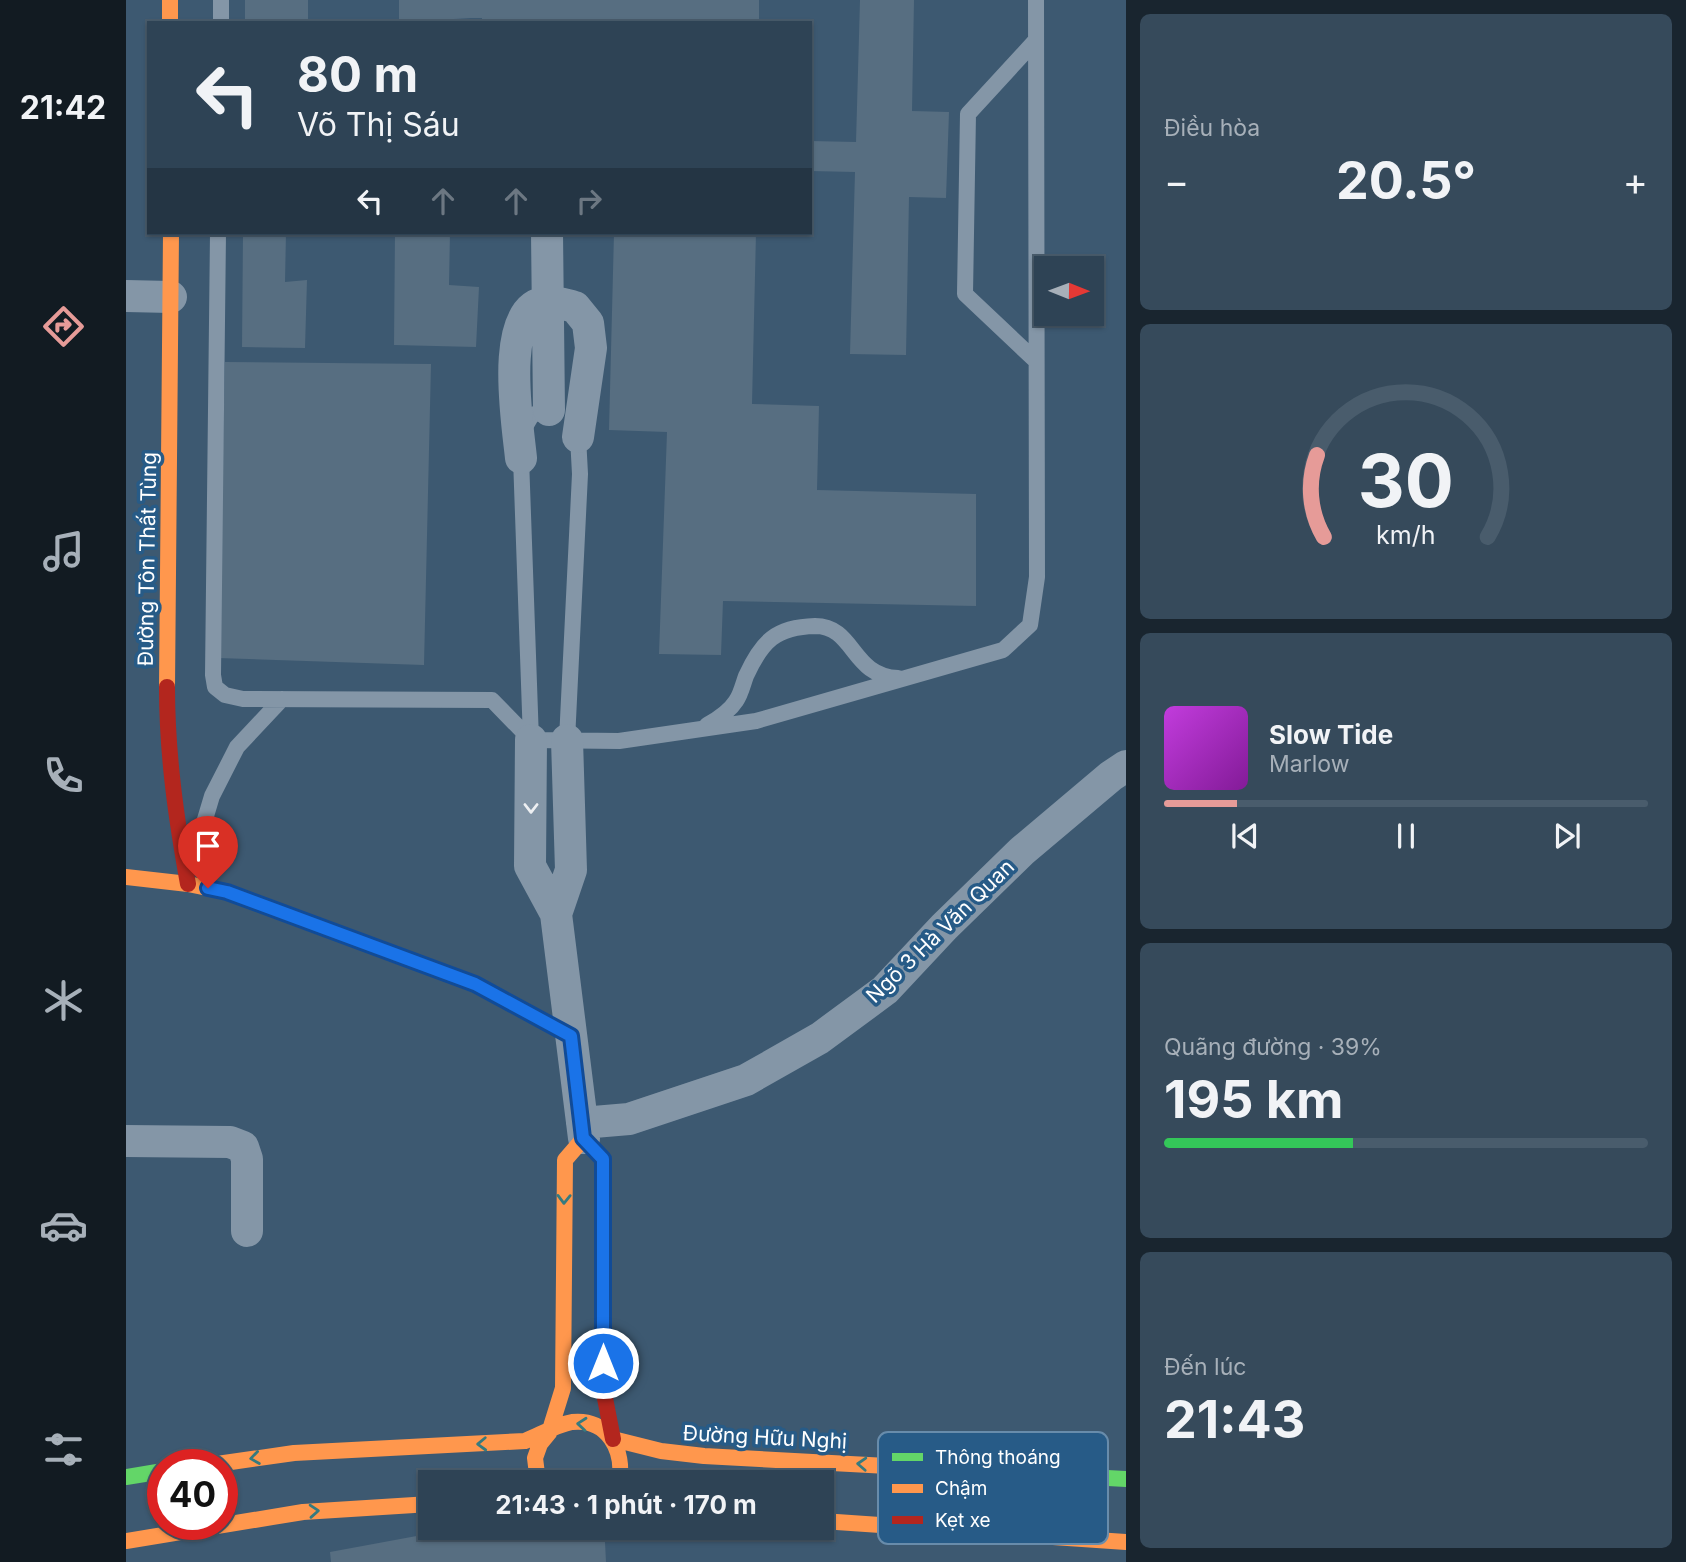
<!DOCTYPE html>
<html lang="vi">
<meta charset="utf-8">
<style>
body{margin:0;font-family:Inter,sans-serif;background:#364a5b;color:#f1f3f6;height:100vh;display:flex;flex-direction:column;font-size:26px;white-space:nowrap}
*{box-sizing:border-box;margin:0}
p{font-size:23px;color:#a7b0b9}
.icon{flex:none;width:38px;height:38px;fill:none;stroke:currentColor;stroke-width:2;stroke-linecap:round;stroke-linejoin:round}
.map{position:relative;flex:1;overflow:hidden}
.drawer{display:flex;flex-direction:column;gap:14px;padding:14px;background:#19252f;width:560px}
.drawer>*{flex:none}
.top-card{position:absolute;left:21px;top:21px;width:665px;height:214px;border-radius:0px;box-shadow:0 2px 5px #0004,0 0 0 2px #495c6c;background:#2e4355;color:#f1f3f6;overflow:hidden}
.needle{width:46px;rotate:91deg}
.buttons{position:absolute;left:908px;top:256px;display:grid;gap:14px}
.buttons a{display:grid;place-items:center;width:70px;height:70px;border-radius:0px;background:#2e4355;box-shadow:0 2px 5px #0004,0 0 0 2px #495c6c;font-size:35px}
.speed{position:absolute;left:21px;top:1449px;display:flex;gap:14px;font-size:35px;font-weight:700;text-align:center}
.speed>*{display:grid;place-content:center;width:91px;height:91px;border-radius:50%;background:#2e4355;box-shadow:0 2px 5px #0004,0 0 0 2px #495c6c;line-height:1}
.speed .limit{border:10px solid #d22;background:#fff;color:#111}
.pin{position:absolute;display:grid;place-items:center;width:60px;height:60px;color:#fff;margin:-72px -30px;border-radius:50% 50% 50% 0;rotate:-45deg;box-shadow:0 0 7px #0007}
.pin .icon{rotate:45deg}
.me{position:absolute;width:77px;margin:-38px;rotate:0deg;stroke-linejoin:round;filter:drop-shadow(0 0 5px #0008)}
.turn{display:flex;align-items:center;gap:24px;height:147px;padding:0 35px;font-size:32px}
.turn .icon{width:91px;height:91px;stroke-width:2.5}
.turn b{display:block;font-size:49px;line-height:60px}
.lanes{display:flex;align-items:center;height:66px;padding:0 35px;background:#0003;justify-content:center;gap:35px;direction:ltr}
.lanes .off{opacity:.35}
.big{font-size:52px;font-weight:700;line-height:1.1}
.drawer .card{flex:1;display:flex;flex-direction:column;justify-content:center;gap:10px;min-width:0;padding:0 24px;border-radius:10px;background:#364a5b}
.drawer .dial{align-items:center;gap:0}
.dial svg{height:182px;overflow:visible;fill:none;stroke:#495c6c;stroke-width:7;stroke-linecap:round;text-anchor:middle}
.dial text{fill:#f1f3f6;stroke:none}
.song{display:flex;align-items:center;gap:21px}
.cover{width:84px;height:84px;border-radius:10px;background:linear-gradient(135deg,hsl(290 70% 55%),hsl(290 70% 35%))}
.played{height:7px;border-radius:4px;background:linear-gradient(90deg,#e69b98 15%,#495c6c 15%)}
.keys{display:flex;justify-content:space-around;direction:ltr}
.heat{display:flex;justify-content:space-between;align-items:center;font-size:38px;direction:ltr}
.charge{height:10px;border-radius:5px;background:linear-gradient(90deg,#34c759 39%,#495c6c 0)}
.trip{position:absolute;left:292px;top:1470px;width:416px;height:70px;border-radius:0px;background:#2e4355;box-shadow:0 2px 5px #0004,0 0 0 2px #495c6c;font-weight:700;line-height:70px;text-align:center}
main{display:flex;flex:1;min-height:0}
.menu{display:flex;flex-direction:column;width:126px;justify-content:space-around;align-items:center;background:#121b22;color:#a7b0b9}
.menu .icon{width:49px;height:49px}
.menu .active{color:#e69b98}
.menu b{font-size:32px;color:#f1f3f6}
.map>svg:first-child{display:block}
.building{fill:#576e81}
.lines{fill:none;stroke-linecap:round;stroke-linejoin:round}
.lane{stroke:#8496a7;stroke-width:16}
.street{stroke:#8496a7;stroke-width:32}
.fast{stroke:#63d668;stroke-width:16}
.slow{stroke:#ff974d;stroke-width:16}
.jam{stroke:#b3261e;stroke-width:16}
.oneway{stroke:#edeff2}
.oneway2{stroke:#367a7f}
.route-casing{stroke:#114b97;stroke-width:18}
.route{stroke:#1a73e8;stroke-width:12}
.labels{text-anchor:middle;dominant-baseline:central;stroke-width:7;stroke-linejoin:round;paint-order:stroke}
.street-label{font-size:21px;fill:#fff;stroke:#275b87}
.key{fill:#275b87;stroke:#688cab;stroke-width:2}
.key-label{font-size:19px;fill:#fff}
</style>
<main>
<nav class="menu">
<b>21:42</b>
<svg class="icon active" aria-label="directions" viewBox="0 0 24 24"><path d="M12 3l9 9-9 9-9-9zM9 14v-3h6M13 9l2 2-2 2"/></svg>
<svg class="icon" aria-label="music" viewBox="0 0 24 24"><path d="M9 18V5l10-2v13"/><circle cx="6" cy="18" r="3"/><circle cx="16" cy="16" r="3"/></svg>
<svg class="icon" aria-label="phone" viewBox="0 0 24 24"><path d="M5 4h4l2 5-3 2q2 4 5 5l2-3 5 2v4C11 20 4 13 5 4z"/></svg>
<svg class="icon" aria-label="climate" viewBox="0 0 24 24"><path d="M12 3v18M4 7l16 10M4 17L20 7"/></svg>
<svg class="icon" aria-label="car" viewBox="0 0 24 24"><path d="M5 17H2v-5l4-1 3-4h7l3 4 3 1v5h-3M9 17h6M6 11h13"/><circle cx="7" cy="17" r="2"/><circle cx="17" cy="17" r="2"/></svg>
<svg class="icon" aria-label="filters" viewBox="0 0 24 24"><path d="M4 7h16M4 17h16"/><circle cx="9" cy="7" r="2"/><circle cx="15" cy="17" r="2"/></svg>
</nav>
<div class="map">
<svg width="1000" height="1562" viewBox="0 0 1000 1562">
<rect width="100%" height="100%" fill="#3d5971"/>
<path class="building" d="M119,0H182V20L164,21V23H119Z
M273,0H633V23H356V18H345L328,19V23H273Z
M734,0H788L786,111L823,112L820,198L783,197L780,355L724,354L729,172L684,171V141L730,142Z
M117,233H160L159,282L181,280L179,348L116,347Z
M269,233H324L323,285L353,287L350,347L268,345Z
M488,233H630L626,404L693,406L691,490L850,494V606L597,601L595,655L533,654L541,432L483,430Z
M99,362L305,364L298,665L92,658Z
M323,1530L479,1542L480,1562H205L204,1552Z"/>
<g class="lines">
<path class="lane" d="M95,23V0
M910,40L842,114L839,294L910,361
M92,233L87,675L89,687L99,695L117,699L366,700L405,740L493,741L630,721L877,650L904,625L911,577L910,0
M581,725C592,719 603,712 610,701C615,694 617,684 620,676C636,641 650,627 689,626C729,626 725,676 772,678
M405,740L395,458L396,432L406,415L423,410L428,413
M441,740L454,474L452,437L449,432
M68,856L86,796L111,747L156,699"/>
<path class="street" d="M421,233L423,410
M0,296L45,297
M395,458C392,426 371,305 422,302C430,301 440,305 449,307L462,323L465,348L452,437
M405,740L404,866L430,914L458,1138
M430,914L445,870L441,740
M456,1123L503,1119L620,1080L694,1038L759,990L818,927L896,851L985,776L1000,766
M0,1141L104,1142L117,1147L121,1159V1231"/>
<path class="fast" d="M817,1469L1000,1479
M0,1477L37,1471"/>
<path class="slow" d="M44,0V23
M41,687L45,233
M0,877L62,884L101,892L347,983
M487,1439L535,1451L578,1456L817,1469
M84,1465L168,1453L399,1441C414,1435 430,1425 446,1422C482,1418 499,1451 493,1482
M412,1482L409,1458L414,1444L423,1433L437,1388L439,1160L458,1138L466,1147
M696,1521L1000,1542
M0,1541L177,1512L304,1504"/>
<path class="jam" d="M41,687C41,754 50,818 62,884
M347,983L445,1036
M466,1147L477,1159V1388L487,1439"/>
</g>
<defs><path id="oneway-chevron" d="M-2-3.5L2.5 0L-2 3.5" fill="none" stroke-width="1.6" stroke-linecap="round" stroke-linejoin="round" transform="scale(1.75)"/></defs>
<use class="oneway" href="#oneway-chevron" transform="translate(405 808) rotate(90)"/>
<g class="oneway2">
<use href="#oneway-chevron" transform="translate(438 1199) rotate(91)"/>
<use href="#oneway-chevron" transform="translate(456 1424) rotate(-175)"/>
<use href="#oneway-chevron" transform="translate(356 1444) rotate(178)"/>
<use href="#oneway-chevron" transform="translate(129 1458) rotate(172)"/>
<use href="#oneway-chevron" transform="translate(736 1464) rotate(-177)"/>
<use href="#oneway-chevron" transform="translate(188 1511) rotate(-4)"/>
</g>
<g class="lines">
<g class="route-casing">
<path id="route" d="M82,888L101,892L349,984L445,1036L457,1138L477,1159V1363"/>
</g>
<use href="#route" class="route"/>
</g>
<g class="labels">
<g class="street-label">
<text transform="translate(21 559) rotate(-89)">Đường Tôn Thất Tùng</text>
<text transform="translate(814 931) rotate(-44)">Ngõ 3 Hà Văn Quan</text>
<text transform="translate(639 1437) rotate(3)">Đường Hữu Nghị</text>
</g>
</g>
<rect x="752" y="1432" width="230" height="112" rx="10" class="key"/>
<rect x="766" y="1453" width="31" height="8" fill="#63d668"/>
<rect x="766" y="1484" width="31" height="9" fill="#ff974d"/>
<rect x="766" y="1516" width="31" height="8" fill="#b3261e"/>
<g class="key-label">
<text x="809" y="1464">Thông thoáng</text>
<text x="809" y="1495">Chậm</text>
<text x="809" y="1527">Kẹt xe</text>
</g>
</svg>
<div class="buttons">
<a><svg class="needle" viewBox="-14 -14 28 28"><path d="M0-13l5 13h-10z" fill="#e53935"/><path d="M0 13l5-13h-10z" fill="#a7b0b9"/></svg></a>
</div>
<div class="speed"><div class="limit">40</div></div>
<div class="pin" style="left:82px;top:888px;background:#d93025"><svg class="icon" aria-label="arrive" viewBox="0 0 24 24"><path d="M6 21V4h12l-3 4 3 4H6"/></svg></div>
<svg class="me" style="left:477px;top:1363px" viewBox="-20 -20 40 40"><circle r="17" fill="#1a73e8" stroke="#fff" stroke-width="3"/><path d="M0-11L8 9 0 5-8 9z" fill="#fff"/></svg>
<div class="trip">21:43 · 1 phút · 170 m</div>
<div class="top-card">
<div class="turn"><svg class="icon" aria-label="left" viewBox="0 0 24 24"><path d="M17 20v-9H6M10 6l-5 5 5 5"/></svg><div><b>80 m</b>Võ Thị Sáu</div></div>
<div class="lanes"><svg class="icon" aria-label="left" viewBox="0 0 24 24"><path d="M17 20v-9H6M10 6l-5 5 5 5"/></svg><svg class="icon off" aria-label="ahead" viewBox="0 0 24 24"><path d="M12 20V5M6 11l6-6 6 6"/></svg><svg class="icon off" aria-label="ahead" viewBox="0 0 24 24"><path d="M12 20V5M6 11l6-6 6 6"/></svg><svg class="icon off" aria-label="right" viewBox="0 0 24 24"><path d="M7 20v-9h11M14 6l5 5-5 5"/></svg></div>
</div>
</div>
<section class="drawer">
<div class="card"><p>Điều hòa</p>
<div class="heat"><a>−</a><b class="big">20.5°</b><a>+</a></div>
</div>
<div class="card dial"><svg viewBox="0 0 100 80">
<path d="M14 69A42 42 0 1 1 86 69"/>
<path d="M14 69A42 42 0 0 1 11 33" stroke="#e69b98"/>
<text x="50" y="56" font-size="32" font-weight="700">30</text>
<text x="50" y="72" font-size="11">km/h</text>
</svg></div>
<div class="card">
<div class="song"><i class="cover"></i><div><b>Slow Tide</b><p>Marlow</p></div></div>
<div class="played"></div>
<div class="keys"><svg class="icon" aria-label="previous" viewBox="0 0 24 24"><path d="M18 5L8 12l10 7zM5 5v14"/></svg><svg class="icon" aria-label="pause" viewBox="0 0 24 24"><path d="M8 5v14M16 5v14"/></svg><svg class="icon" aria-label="next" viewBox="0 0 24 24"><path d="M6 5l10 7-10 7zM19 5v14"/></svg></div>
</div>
<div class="card"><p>Quãng đường · 39%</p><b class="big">195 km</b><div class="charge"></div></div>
<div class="card"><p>Đến lúc</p><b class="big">21:43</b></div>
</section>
</main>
